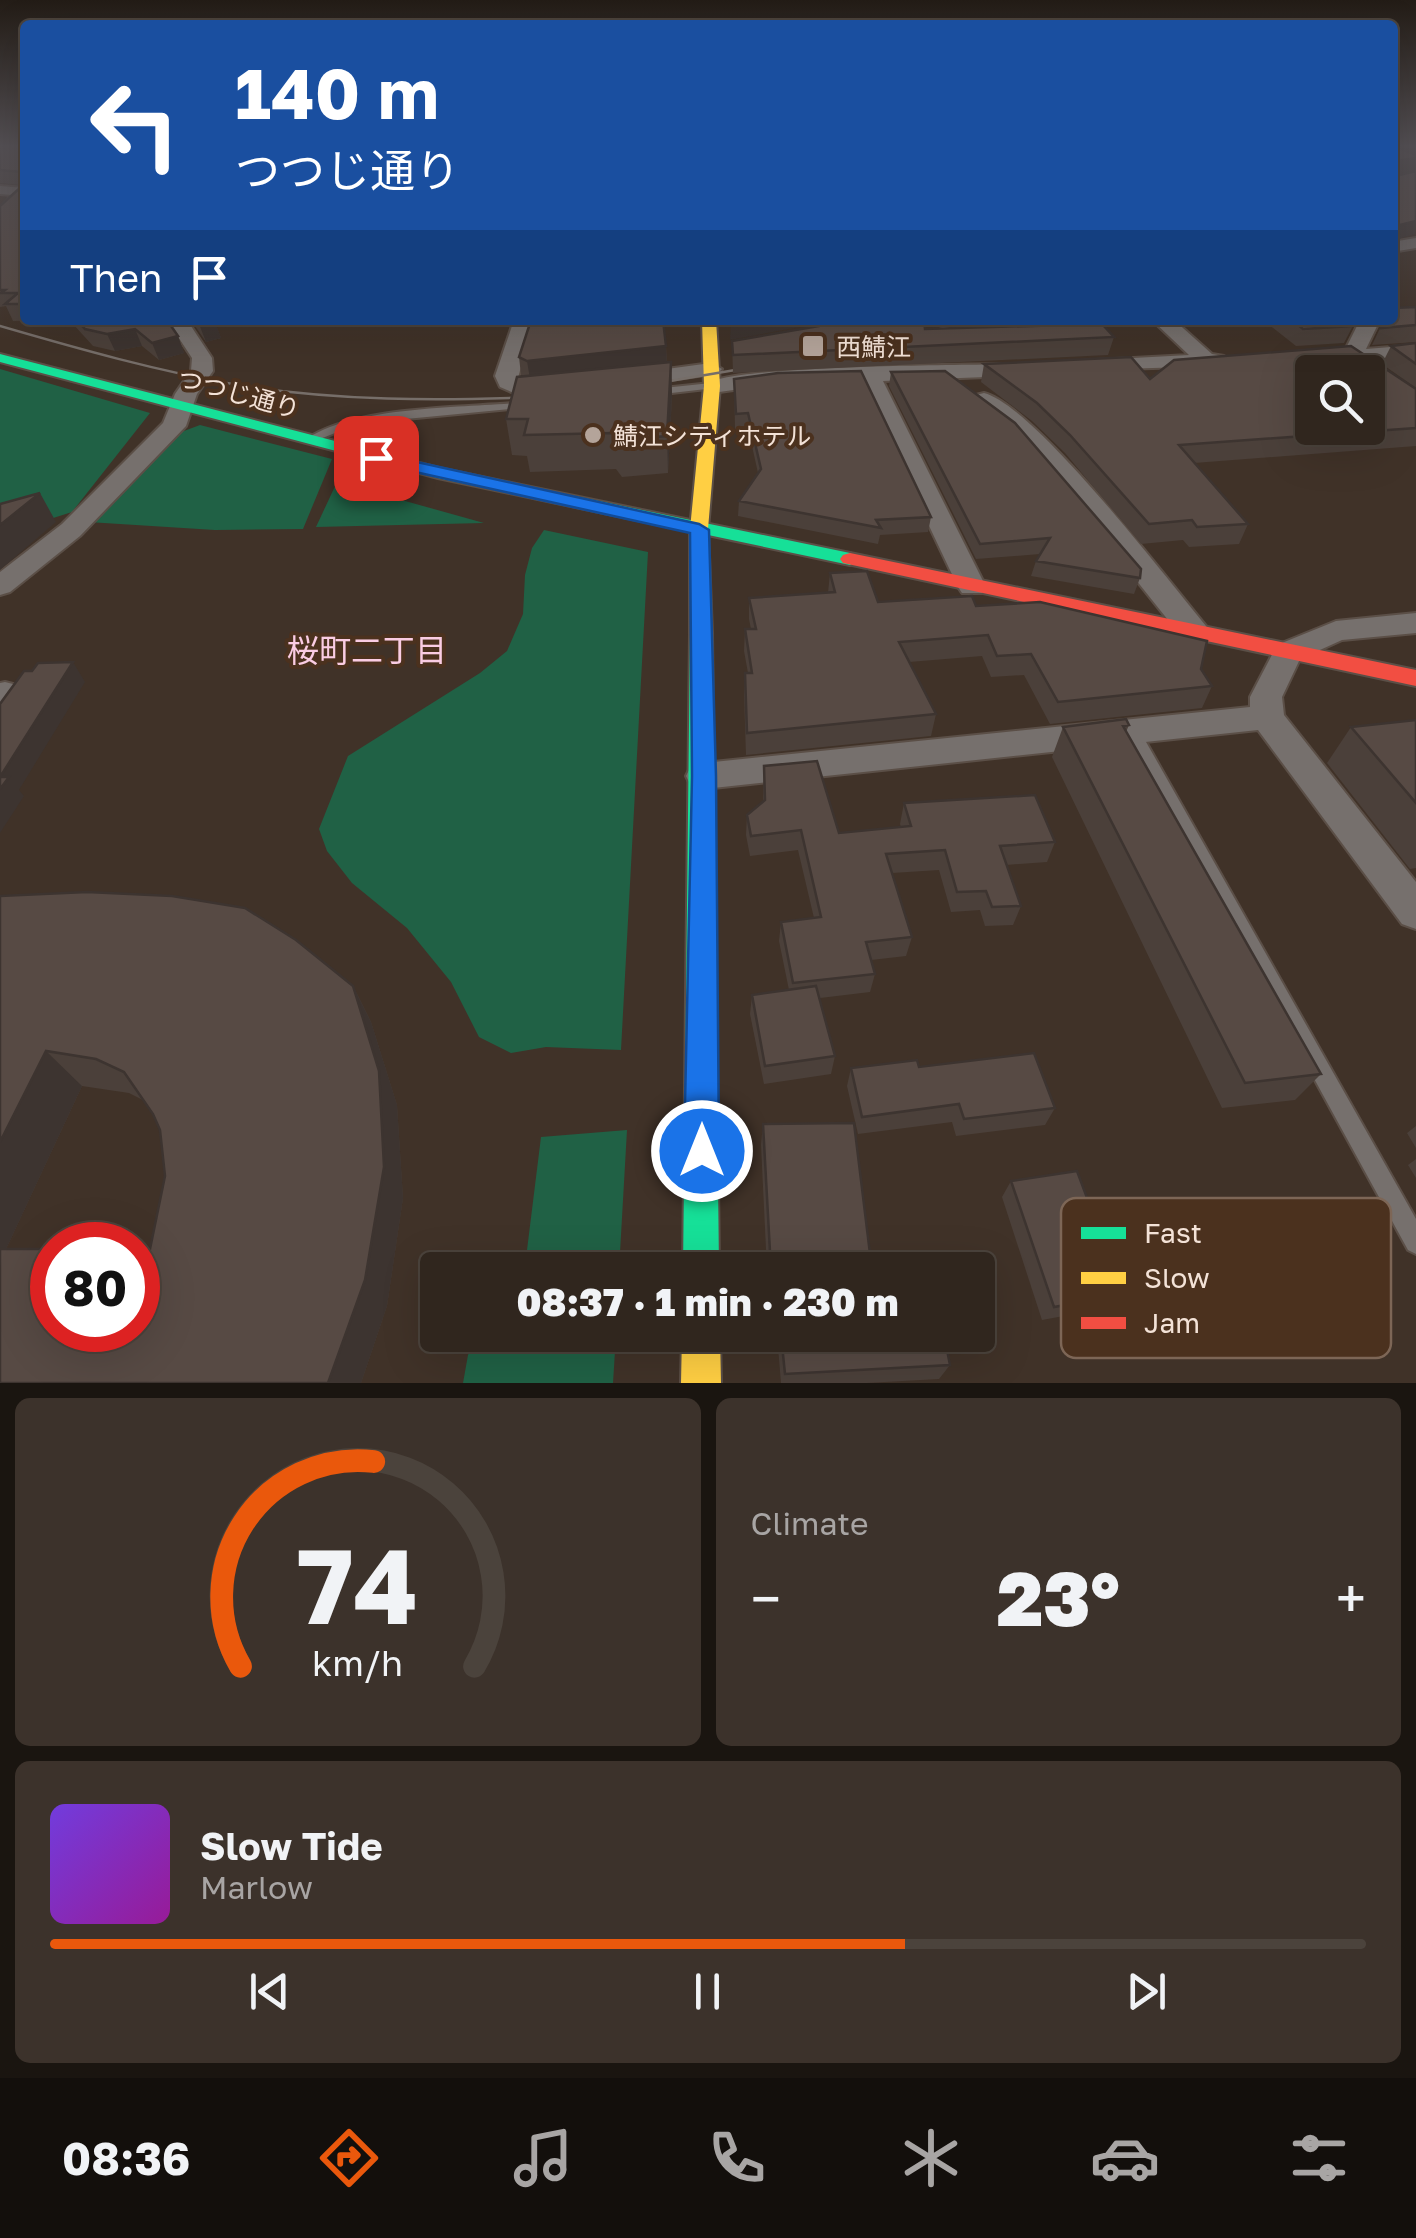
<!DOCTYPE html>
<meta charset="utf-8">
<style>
body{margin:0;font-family:"Golos Text","Noto Sans JP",sans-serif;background:#3c322b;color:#f1f3f6;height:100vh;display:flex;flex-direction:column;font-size:38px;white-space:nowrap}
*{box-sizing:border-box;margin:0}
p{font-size:32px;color:#a8a5a4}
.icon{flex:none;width:55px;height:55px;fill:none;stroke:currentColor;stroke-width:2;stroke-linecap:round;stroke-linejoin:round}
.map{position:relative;height:1383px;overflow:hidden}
.details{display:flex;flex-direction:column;gap:15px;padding:15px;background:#1a1510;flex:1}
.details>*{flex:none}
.banner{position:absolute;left:20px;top:20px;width:1378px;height:305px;border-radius:10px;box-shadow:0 10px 40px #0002,0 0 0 2px #4b433c;background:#1a4fa0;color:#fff;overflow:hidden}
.tools{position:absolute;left:1295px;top:355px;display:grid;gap:20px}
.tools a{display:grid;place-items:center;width:90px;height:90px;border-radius:10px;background:#30261e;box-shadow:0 10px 40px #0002,0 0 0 2px #4b433c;font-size:50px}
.speed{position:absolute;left:30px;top:1222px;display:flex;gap:20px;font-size:50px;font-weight:700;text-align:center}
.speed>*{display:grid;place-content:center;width:130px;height:130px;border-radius:50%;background:#30261e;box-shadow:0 10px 40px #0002,0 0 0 2px #4b433c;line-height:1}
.speed .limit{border:15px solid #d22;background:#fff;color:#111}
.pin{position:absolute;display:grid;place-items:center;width:85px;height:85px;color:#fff;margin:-42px;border-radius:20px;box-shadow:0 5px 15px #0006}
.me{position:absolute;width:110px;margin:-55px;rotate:0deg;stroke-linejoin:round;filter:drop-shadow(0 0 8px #0008)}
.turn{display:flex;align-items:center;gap:35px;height:210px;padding:0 50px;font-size:45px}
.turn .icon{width:130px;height:130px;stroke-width:2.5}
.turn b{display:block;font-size:70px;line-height:85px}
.then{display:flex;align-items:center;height:95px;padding:0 50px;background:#0003;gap:20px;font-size:38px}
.big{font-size:75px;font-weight:800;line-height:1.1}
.details .widget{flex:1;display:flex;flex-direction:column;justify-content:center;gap:15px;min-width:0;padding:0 35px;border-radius:15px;background:#3c322b}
.details .dial{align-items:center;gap:0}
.dial svg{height:260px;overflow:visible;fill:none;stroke:#4b433c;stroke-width:7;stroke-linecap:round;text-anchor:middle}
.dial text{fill:#f1f3f6;stroke:none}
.song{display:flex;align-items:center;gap:30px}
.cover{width:120px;height:120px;border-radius:15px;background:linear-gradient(135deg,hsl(260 70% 55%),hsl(300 70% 35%))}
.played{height:10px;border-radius:5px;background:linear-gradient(90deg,#ea580c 65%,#4b433c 65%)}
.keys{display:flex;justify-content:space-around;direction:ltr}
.heat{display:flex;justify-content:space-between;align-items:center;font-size:55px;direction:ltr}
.details .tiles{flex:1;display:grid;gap:15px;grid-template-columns:1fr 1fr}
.widget:last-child{grid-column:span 2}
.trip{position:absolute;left:420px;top:1252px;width:575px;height:100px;border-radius:10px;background:#30261e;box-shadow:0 10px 40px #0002,0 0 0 2px #4b433c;font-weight:800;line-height:100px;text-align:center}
.dock{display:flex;height:160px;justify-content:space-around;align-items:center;background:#130f0c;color:#a8a5a4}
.dock .icon{width:70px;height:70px}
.dock .on{color:#ea580c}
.dock b{font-size:45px;color:#f1f3f6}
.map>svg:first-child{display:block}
.green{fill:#206145}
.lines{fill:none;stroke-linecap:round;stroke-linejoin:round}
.lane-casing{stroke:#5b4f47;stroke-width:4}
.street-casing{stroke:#5b4f47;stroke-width:4}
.fast-casing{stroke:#5b4f47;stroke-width:4}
.slow-casing{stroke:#5b4f47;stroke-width:4}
.jam-casing{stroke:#5b4f47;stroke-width:4}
.lane{fill:#76706d;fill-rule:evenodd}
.street{fill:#76706d;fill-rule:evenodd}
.fast{fill:#16e098;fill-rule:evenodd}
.slow{fill:#ffcf43;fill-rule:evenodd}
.jam{fill:#f24e42;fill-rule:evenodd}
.tram{stroke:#766e69;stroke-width:2.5}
.wall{fill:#4b403a;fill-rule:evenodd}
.shaded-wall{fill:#3d3430}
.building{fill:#574a44;stroke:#3d3430;stroke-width:2.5;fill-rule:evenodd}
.route{fill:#1a73e8;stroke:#114b97;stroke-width:2.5}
.poi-dot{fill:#b4a49a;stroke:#4b311e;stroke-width:4}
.labels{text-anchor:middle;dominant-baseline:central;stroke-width:8;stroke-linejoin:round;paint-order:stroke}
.far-poi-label{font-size:25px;fill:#f3e2d7;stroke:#4b311e;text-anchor:start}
.far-street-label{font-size:25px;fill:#f3e2d7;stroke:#4b311e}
.neighbourhood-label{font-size:32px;fill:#facce3;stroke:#4b311e}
.key{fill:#4b311e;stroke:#7d6656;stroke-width:2.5}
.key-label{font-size:28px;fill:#f3e2d7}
</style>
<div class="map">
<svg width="1416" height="1383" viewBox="0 0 1416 1383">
<rect width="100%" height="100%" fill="#403228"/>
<path class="green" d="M0,369L150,413L72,512L0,535Z
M200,425L332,459L303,529L215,530L88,522L176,434Z
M337,482L484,523L316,527Z
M544,530L648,552L621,1050L546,1047L511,1053L479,1037L451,982L407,928L352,883L327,851L319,829L348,756L480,673L507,651L523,614L525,575L532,548Z
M627,1130L619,1270H519L526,1258L541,1137Z
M480,1335H616L613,1383H463L468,1355Z"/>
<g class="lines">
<g class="lane-casing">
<path id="lane" d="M711,383L716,386L715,388L654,395L649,392L654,389Z
M527,402L532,405L531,407L385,421L335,433L310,443L305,440C354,405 466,408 527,402Z
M1131,724L1137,726L1416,1219V1254L1408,1250L1123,730L1125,726Z"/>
</g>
<g class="street-casing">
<path id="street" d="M0,186L25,188V199L0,223V208L12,195L0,194Z
M1416,238V248L1392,252V242Z
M167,320H187L212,358L213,371L197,394L186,426L80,536L10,592L0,595V572L62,524L163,423L175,394L191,371L192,358Z
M514,320H534L518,378L526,383L564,382L567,387L564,392L523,397L500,387L495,376Z
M1152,320H1174L1212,354L1224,356L1227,360L1217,366L1089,370L1085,366L1089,362L1096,360L1189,355Z
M1360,320H1380L1366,349L1416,345V357L1345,360L1342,356Z
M711,363L722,369L718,373L630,386L619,380L630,374Z
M1027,364L1035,365L1038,370L1035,375L883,381L986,587L982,593H962L958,587L861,382L777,384L712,393L701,386C724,364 979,365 1027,364Z
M984,393C1035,406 1167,579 1206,626L1210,633L1206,640H1184L1061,486L976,405L973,400L976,395Z
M1416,613V633L1342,640L1300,659L1282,697L1284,715L1416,882V929L1402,924L1258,730L704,789L691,786L686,776L691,766L704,763L1250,707V697L1277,645L1336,621Z
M5,682L17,685L21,693L12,708L0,711V683Z"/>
</g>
<g class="fast-casing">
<path id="fast" d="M0,354L439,468L850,553L860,559L850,565L438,478L0,362Z
M701,627L712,634L719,1270H683L690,634Z"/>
</g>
<g class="slow-casing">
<path id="slow" d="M702,320H716L720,386L708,529L712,634L701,641L690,634V529L704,386Z
M682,1335H720L721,1383H681Z"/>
</g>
<g class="jam-casing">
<path id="jam" d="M850,553L1416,670V686L843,563L840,559L843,555Z"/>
</g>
<use href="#lane" class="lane"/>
<use href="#street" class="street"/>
<use href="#fast" class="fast"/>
<use href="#slow" class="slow"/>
<use href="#jam" class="jam"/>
<path class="tram" d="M0,326C79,349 157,371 238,385C337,401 437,401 537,397
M968,328L1007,320
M916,334L983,320
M646,385L759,366"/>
</g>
<path class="wall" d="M25,145V320H45L13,321L6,306L0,307V206L21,187V185L0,183V148Z
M1403,145H1416V151Z
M1416,307V342L1372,345L1384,320Z
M59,320H167L178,336L184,353L159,360L142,346L115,351L93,346L73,324H61Z
M191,320H214L221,338L206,342Z
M1263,320H1356L1344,343L1296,346Z
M925,329L1114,337L1108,355L733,373L732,341Z
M1416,343V388L1382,364L1391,346Z
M666,346L667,362H671L672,396L668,473L622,477L616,469L530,472L527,456L512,455L506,419L525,376L521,375L519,357Z
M984,364L1150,379L1416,389V446L1194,463L1248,524L1239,544L1189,547L1183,540L1141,544L1065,453L1032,421L981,382Z
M891,372L1140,578L1134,594L1031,576L1036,561L1040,554L976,559L889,386Z
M734,379L931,517L928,532L880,535L878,544L738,516L739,501L758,473L748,428L735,429Z
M830,573L878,602L976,606L1201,669L1212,686L1202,708L1050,724L1024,675L991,677L982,656L909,662L936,714L931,736L746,755L744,695L745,673H748L744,651L745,629H751L749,619V598L828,593Z
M1416,720V868L1410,869L1327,763L1351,727Z
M1129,725L1126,732L1321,1074L1295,1100L1222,1108L1052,757L1063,727Z
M764,766L839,833L901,827L900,824L904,803L1055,842L1047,862L1006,865L1021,906L1013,925L985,926L980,910L951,912L939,870L892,873L912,937L906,956L871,960L875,974L870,992L820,998L835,1056L831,1074L764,1084L750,1014L752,995L789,990L779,941L781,922L814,918L798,850L750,856L746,835L747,815L763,801Z
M0,896L353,986L371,1022L397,1105L403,1198L387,1306L361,1383H0ZM82,1086L129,1093L143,1100L153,1114L160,1130L165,1176L150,1249H6Z
M919,1067L1055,1108L1045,1125L956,1136L952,1122L858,1134L847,1086L851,1068Z
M763,1124L872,1270H767L761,1145Z
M1416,1126V1148L1407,1133Z
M1416,1159V1178L1408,1165Z
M1011,1181L1093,1214L1129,1274L1161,1316L1146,1329L1080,1341L1069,1315L1042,1320L1002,1197Z
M777,1335H944L950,1365L939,1379L867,1383H781Z"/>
<path class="shaded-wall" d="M1416,158V171L1392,174L1395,161Z
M1416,221L1415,234L1392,241V233L1395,227Z
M744,320H838L730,340L731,322Z
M215,321L221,338L206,342L199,324Z
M135,329L142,346L115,351L107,334Z
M178,336L184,353L159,360L152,343Z
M666,346L667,364L530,379L527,361Z
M671,362L672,396L668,473L667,436Z
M40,493L56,522L0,570V525Z
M73,662L85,682L19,790L24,796L0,833V777Z
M353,986L371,1022L397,1105L403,1198L387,1306L361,1383H328Z
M46,1051L82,1086L0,1262V1142Z"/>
<path class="building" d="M10,145H25V304H5L18,293H1L5,290H0V206L21,187V172L0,170V148Z
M1392,145H1396V147L1416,155V158L1395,161V171L1399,175L1416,171V221L1392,227Z
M1416,307V325L1381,328L1384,320H1392V308Z
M77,320H167L178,336L152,343L135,329L107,334L85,329Z
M196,320H214L215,321L199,324Z
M531,320H663L666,346L527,361L519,357Z
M854,320H924L925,329L1102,324L1114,337L733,355L732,341Z
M1292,320H1355L1352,326L1303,329Z
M1416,343V364L1391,346Z
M1351,346L1416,389V428L1179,445L1248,524L1197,527L1192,520L1149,524L1070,435L1037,403L984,364L1131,357L1150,379L1174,360ZM1312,372H1368V428H1312Z
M671,362L667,436L619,440L613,433L524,435L528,419H506L517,377Z
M861,371L931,517L876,520L881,528L739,501L761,469L748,413L736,414L734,379L778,373Z
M945,371L1015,423L1141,569L1140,578L1036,561L1050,538L980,544L891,372Z
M40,493L0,525V504Z
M867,571L878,602L972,596L976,606L1040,602L1207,641L1201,669L1212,686L1058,702L1031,654L997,656L988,635L899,642L936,714L747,733L745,673H752L745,629H756L749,598L835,592L830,573Z
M73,662L0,777V704L24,671H32L38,663Z
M1126,719L1129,725L1123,726L1321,1074L1245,1083L1063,727Z
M1416,720V803L1351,727Z
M817,761L839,833L911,826L904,803L1035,795L1055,842L1000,846L1021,906L992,907L986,891L957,892L945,850L886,854L912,937L866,942L875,974L793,983L781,922L821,917L801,830L751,836L747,815L765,800L764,766Z
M0,777H9L0,789Z
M87,892L172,896L245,908L296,940L353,986L379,1071L384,1167L365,1280L328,1383H0V1249H52V1330H138V1249H150L165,1176L160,1130L153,1114L124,1072L96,1059L46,1051L0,1142V896Z
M816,986L835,1056L765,1066L752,995Z
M1034,1053L1055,1108L964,1119L959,1104L862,1117L851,1068L917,1060L919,1067Z
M854,1123L872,1270H771L763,1124Z
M1077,1171L1093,1214L1105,1213L1129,1274L1143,1273L1161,1316L1093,1329L1082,1302L1054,1307L1011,1181Z
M781,1335H944L950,1365L785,1374Z"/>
<linearGradient id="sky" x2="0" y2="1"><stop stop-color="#231c16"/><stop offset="0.43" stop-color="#534f53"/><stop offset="1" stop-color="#534f53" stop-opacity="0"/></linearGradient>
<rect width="1416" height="339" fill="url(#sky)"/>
<path class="route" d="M376,453L699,524L709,530L716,776L719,1151L714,1163L702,1168L689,1163L684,1151L692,776L690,533L370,462V454Z"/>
<g class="poi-dot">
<rect x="801" y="334" width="24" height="24" rx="5"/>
<circle cx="593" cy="435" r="10"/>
</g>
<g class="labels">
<g class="far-poi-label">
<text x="836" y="346">西鯖江</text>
<text x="613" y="435">鯖江シティホテル</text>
</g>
<g class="far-street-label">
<text transform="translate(239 393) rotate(15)">つつじ通り</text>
</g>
<g class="neighbourhood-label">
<text x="367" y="650">桜町二丁目</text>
</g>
</g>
<rect x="1061" y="1198" width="330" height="160" rx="15" class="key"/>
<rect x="1081" y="1227" width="45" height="12" fill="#16e098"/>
<rect x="1081" y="1272" width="45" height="12" fill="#ffcf43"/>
<rect x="1081" y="1317" width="45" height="12" fill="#f24e42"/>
<g class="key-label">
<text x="1144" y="1243">Fast</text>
<text x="1144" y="1288">Slow</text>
<text x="1144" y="1333">Jam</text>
</g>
</svg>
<div class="tools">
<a><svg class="icon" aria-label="search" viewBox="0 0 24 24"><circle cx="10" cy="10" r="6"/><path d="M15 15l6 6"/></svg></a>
</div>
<div class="speed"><div class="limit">80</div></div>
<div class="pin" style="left:376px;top:458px;background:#d93025"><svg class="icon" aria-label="arrive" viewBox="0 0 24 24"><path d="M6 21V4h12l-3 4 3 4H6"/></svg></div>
<svg class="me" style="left:702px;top:1151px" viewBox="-20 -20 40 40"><circle r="17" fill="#1a73e8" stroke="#fff" stroke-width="3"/><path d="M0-11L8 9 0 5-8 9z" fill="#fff"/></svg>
<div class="trip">08:37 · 1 min · 230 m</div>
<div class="banner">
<div class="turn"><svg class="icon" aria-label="left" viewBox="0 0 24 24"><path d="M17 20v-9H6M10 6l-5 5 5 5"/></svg><div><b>140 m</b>つつじ通り</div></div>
<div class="then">Then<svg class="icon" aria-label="arrive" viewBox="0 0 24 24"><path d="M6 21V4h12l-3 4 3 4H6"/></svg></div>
</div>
</div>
<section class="details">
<div class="tiles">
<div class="widget dial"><svg viewBox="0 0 100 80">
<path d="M14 69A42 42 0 1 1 86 69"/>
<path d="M14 69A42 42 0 0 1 55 6" stroke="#ea580c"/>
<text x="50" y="56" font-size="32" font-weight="700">74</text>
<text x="50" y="72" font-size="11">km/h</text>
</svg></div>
<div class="widget"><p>Climate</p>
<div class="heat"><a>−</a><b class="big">23°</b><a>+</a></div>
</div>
<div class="widget">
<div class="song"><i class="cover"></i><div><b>Slow Tide</b><p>Marlow</p></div></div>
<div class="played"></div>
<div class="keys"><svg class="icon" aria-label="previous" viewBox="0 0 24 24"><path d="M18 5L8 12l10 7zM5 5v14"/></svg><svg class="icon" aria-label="pause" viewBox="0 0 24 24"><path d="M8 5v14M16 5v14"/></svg><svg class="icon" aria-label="next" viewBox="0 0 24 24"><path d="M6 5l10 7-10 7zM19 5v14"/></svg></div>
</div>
</div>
</section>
<nav class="dock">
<b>08:36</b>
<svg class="icon on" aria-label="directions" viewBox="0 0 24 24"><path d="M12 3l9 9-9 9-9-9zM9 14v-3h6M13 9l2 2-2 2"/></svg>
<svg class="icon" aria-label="music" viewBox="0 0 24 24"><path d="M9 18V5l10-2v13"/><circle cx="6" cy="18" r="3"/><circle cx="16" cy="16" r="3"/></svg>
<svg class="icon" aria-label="phone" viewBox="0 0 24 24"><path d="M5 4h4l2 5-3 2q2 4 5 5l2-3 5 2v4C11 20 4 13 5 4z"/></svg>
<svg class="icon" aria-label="climate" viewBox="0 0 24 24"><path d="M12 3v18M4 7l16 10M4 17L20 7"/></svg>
<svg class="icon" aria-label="car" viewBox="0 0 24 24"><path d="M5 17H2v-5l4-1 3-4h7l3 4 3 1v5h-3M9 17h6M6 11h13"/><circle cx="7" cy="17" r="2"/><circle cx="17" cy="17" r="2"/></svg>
<svg class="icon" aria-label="filters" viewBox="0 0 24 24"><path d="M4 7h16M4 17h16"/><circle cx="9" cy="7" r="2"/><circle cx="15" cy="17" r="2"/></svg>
</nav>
